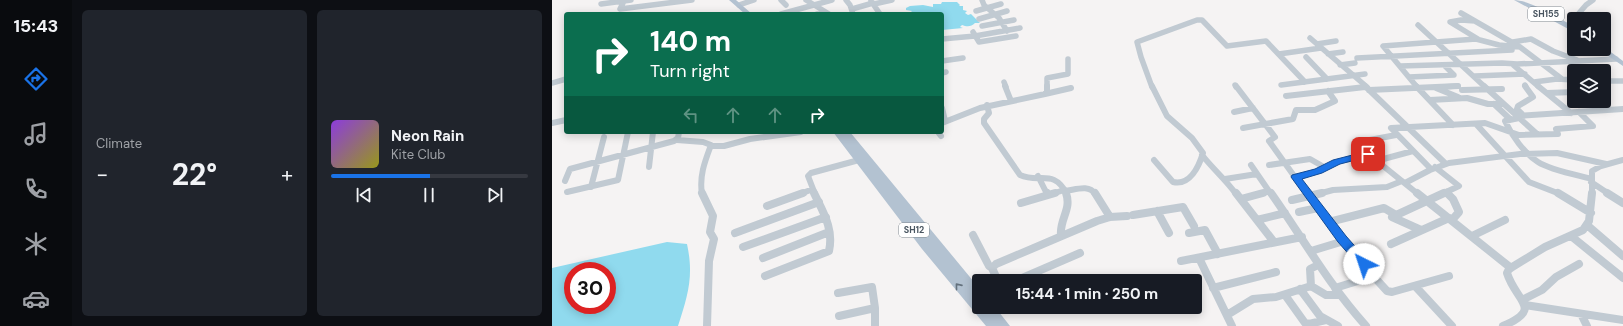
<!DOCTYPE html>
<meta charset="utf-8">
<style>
body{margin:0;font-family:"DM Sans",sans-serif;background:#20242c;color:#f1f3f6;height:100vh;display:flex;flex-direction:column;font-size:15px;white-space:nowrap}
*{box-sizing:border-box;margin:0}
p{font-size:13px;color:#9ea1a6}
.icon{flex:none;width:22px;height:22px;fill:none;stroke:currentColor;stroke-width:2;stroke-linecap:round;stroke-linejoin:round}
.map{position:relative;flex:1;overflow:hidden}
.drawer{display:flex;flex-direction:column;gap:10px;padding:10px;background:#0d0f14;width:480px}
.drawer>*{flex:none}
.guide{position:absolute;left:12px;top:12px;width:380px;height:122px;border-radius:4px;box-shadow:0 2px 10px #0003;background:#0b6e4f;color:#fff;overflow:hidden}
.buttons{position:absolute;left:1015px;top:12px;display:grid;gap:8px}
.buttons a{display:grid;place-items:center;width:44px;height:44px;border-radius:4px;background:#171b24;box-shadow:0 2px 10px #0003;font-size:20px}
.speed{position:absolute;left:12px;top:262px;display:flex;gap:8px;font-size:20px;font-weight:700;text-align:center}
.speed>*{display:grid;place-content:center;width:52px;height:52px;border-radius:50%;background:#171b24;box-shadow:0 2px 10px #0003;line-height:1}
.speed .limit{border:6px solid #d22;background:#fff;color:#111}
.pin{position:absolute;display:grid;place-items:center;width:34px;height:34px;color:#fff;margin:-17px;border-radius:8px;box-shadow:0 2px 6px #0006}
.me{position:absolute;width:44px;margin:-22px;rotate:319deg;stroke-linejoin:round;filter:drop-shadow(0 0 3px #0008)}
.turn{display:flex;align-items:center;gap:14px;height:84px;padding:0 20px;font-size:18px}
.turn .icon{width:52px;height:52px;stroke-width:2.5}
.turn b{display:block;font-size:28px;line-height:34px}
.lanes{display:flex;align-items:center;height:38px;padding:0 20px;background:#0003;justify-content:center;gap:20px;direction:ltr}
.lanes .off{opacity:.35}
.big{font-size:30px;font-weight:700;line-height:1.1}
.drawer .widget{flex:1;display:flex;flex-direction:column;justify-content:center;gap:6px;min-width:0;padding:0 14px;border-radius:6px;background:#20242c}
.song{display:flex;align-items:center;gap:12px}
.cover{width:48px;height:48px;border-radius:6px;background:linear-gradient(135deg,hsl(270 70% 55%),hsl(60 70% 35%))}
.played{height:4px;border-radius:2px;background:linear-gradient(90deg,#1a73e8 50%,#363941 50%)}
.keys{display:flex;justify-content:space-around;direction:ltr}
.heat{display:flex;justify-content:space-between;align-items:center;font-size:22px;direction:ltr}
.drawer .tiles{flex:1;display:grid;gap:10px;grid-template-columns:repeat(2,1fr)}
.trip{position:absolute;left:420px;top:274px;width:230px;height:40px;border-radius:4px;background:#171b24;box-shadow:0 2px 10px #0003;font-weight:700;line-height:40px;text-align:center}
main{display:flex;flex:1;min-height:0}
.dock{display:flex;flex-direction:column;width:72px;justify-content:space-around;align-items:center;background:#090b0e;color:#9ea1a6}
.dock .icon{width:28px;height:28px}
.dock .on{color:#1a73e8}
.dock b{font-size:18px;color:#f1f3f6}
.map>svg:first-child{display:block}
.water{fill:#90daee;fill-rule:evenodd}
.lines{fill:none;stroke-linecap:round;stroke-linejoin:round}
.minor-far2{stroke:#c1cad2;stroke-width:5.5}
.minor-far1{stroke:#c1cad2;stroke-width:6}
.minor{stroke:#c1cad2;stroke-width:8}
.major{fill:#b3c2d1;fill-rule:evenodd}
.oneway{stroke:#64717d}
.route{fill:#1a73e8;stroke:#114b97}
.labels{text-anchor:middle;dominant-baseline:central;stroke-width:4;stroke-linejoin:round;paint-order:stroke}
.shield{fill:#fff;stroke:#808990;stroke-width:1}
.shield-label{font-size:9px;font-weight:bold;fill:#4a5661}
</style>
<main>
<nav class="dock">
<b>15:43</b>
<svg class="icon on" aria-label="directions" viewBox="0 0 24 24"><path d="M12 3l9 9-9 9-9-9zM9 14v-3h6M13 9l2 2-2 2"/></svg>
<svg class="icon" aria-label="music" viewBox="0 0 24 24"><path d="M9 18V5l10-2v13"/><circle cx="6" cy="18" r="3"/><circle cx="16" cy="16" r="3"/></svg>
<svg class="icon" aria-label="phone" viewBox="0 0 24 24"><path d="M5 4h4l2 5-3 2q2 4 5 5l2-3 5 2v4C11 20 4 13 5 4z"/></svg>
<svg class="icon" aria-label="climate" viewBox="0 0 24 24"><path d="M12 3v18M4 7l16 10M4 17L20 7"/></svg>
<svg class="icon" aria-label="car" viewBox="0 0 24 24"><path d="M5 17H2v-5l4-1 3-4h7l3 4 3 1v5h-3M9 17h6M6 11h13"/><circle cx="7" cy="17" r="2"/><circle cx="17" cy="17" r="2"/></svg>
</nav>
<section class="drawer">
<div class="tiles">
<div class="widget"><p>Climate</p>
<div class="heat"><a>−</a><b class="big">22°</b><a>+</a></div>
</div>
<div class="widget">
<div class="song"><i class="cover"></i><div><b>Neon Rain</b><p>Kite Club</p></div></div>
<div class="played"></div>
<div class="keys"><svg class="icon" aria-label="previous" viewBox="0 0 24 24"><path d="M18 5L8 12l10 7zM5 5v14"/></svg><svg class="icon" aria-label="pause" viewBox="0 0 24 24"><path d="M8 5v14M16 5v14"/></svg><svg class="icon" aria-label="next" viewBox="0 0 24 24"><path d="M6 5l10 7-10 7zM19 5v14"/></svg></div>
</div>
</div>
</section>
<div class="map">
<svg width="1071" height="326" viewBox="0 0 1071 326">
<rect width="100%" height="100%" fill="#f5f3f3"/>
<path class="water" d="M390,2H405L408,5L407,6H411V10L415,11L413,13L416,15L419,14L428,23H423C419,27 415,27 410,25L408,27L411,28L390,30V14H363V12H359L360,11L354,10V8L358,6L371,5L381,7V4H389Z
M115,242L135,244C142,276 136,295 126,326H0V268ZM21,271H55V305H21Z"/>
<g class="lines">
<path class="minor-far2" d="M229,0L234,5
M254,0L277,14
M294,0L298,5L301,14
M430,0L432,5L447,18L455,31
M72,1L68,9L140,0
M319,1L328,14
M49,4L79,0
M322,4L340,0
M187,5L202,0
M300,9L321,3
M424,11L449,4
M909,13L968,47L1010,79
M229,14L280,0
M265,14H268
M427,19L455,11
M1022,19L1034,5L1041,0
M923,21L909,20L898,22L926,39
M866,25L933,87
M430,26L462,20
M421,32L427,42L464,36
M758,38L815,87
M390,39L423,36L468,28
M961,42L979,39L1001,51L1025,60
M765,44L784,41
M727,54L769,48
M776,54L791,52
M754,57L775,79
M805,58L960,50
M390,61L411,58
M960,64L987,87
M788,65L803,63
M848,66L950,63L965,64L1064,59
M390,73L394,72
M923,76L973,74
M857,77L902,75L892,65
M1052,81H1071
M452,82L454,87
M982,82L1005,79L1022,80
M0,83L14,79
M683,85L684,87
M729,85L813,74
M973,85L974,87
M495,87V78L516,74V59
M600,87L589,57L585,42L645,20H650L675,46L714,41L753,82
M865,87L831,46L924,39L947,45L968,47
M890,87L906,86"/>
<path class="minor-far1" d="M453,86L459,101
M600,86L615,116L640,138L651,153C647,166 638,186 621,182L602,160
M684,86L723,137L717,141L755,194
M813,86L894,164
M864,86L901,125
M932,86L985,134
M986,86L1019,113
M884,88L906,97
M817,90L906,86
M910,90L950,89
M995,93L1022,92
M493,94L519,88
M734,96L813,87
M878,100L915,98L936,104H951
M1041,101L1047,104L1050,110
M942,104L958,119
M435,105L437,113L432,119V123L468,175C488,184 501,168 515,194
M390,108L393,121
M682,112L701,108
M965,116L1071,109
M972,116L965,109L966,106L981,97L973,86
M967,118L953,121C960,136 972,153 986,162C998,170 1025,175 1040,179
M0,123L14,120
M390,123L428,108L493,94L495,91V86
M924,124L977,182L1008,194
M691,128L741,119L744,110H763L783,101L776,91
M386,132L389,136
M844,135L807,142L804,144L866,194
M125,140L151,142L159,145C153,161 147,176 150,194
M159,146H172L198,139L249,132
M650,155C661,169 674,180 684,194
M824,161L861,151
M699,165L719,194
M717,165L758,159L772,167
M97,167L101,132
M883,167L907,186L890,194
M879,169L839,128L933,123L967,135L1006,134L1004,129L1041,126L1027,112
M486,176L495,194
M744,177L767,171L785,162L816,154
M673,179L705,174
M13,181L18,169L122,141L126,138L127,132
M1039,182L1057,194
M853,183L878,170L897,163L968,154L1005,153L1054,164
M39,187L52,137
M513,191C523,190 537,184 543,194
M15,192L66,180L76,132
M894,192L896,194
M248,194L261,189
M263,194L256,176L259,173L307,160
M500,194L512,190
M708,194L717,191
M766,194L781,190L835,187L850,181
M1040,194V171L1049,166L1071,160"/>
<path class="minor" d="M150,193L161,216L158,232L162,239L157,261L155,326
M495,193L496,195
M543,193L558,217
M684,193L722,242
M719,193C750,237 777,285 814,326
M755,193L803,256L835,291L840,292L897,276
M865,193L959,268
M895,193L901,199L907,212L900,220
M1006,193L1039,213
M1055,193L1071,203
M689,199L711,193
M740,200L770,193
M469,203L503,193
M215,206L251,193
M605,211L617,233
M747,212L766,208
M581,215L631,207L642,226
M705,220L733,213
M777,222L832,208L844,215
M1035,225L1071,256
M869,230L840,217L892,193
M183,233L267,202
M637,233L653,230L666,254
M421,235L437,266L440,268
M509,236C507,219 520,210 514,193
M920,236L953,220
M1019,236L1071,278
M839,244L897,218
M191,247L274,217
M759,251L792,241
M211,258L277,232
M647,258L680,326
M629,261L750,237
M213,276L277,251C282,229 271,212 262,193
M446,281L440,268L444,264L545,221L558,217L575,216
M463,281L528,253
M759,286L774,295H788
M863,286L900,326
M661,288L724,272
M783,288L822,276
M748,289L768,316L786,326
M286,293L320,287L323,308V326
M733,295L753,323L757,324L774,320
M970,300L990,290L1004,277L1027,264
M973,305L1071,320
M1029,314L1035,326
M675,315L701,299L724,297L759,286L758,269L766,265
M287,316L323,308
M951,326C992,308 964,302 955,273L957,269L993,247L1031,230L1037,221L1040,193"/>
<path class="major" d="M177,0H184L200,14H193Z
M962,0C977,0 1008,18 1022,27V32Z
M1052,47L1071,61V66L1046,49H1052Z
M281,132H298L427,288V307H443L458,326H434L370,249Z"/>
</g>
<defs><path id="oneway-chevron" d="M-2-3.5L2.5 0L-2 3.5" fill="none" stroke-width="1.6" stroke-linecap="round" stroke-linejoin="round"/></defs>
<use class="oneway" href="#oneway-chevron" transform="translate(406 286) rotate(-129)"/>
<path class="route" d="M816,151L820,154L819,156L788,164L770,173L750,179L794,236L816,261L817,264L816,267L812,269L808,267L786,242L739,177L740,175L763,169L781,160Z"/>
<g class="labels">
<g class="shield">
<rect x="976" y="7" width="36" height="14" rx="3"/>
<rect x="347" y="223" width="30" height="14" rx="3"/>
</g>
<g class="shield-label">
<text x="994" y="14">SH155</text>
<text x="362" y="230">SH12</text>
</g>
</g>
</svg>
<div class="buttons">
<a><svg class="icon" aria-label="sound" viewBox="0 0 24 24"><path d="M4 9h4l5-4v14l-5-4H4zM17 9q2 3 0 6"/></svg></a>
<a><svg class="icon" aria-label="layers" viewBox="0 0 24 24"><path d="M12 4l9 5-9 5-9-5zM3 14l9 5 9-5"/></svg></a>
</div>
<div class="speed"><div class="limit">30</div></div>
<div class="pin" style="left:816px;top:154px;background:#d93025"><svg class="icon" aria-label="arrive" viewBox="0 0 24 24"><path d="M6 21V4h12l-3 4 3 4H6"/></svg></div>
<svg class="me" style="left:812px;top:264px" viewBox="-20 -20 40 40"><circle r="19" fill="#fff"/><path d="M0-13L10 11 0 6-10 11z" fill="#1a73e8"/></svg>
<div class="trip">15:44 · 1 min · 250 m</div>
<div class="guide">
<div class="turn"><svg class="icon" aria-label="right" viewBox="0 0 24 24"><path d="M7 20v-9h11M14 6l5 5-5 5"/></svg><div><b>140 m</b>Turn right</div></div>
<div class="lanes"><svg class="icon off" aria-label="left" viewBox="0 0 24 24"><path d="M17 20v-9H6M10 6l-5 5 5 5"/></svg><svg class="icon off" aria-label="ahead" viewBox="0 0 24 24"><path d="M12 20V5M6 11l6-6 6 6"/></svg><svg class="icon off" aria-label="ahead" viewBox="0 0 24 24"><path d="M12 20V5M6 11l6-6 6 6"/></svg><svg class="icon" aria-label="right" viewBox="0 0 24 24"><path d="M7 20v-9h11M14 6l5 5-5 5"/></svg></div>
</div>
</div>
</main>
